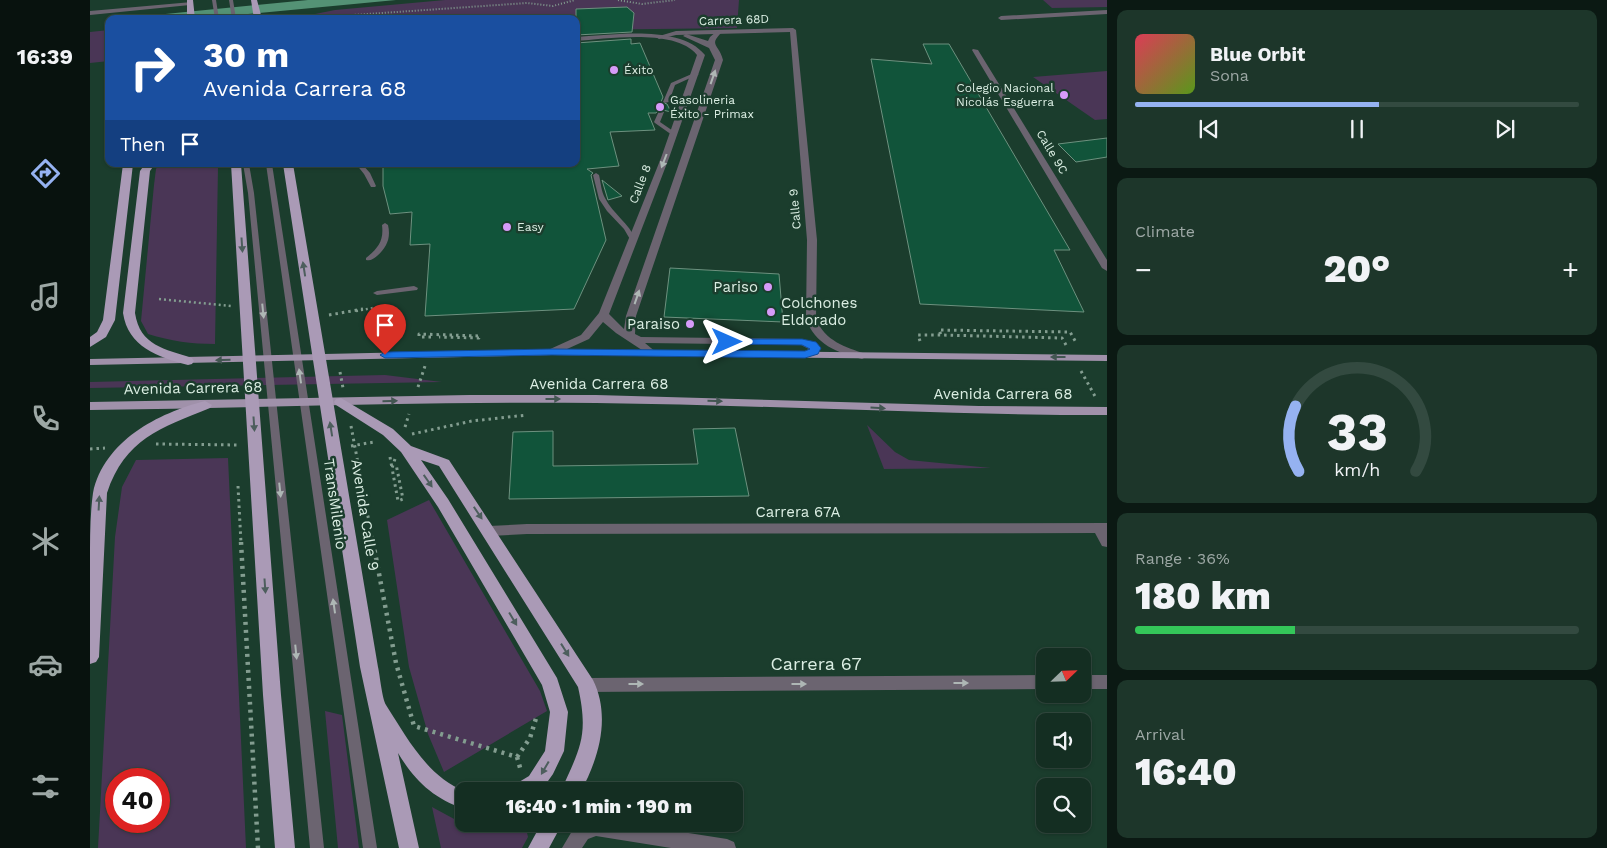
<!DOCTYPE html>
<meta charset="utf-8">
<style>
body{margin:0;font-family:"Work Sans",sans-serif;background:#1d362a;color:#f1f3f6;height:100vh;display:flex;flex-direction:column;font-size:19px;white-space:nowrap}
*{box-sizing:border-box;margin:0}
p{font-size:16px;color:#9da8a5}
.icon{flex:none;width:28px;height:28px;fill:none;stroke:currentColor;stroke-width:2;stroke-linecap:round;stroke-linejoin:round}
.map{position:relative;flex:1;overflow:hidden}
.side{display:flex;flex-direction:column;gap:10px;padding:10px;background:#0b1913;width:500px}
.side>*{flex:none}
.banner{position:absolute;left:15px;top:15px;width:475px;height:152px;border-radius:10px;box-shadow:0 1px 4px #0004,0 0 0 1px #334a40;background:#1a4fa0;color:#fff;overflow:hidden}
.needle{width:32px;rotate:67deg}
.tools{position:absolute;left:946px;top:648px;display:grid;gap:10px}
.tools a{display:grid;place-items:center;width:55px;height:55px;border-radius:10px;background:#142e22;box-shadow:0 1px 4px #0004,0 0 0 1px #334a40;font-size:25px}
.speed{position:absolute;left:15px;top:768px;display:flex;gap:10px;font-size:25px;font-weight:700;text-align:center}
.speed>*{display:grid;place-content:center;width:65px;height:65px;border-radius:50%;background:#142e22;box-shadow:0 1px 4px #0004,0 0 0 1px #334a40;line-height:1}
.speed .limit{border:8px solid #d22;background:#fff;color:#111}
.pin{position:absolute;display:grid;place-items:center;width:42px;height:42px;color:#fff;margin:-51px -21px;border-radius:50% 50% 50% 0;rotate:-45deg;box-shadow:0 0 5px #0007}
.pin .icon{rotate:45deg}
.me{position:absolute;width:55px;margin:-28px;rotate:90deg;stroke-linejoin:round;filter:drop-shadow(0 0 4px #0008)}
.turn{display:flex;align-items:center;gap:18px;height:105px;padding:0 15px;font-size:22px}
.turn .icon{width:65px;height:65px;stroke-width:2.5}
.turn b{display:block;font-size:35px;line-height:42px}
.then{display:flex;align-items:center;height:48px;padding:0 15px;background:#0003;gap:10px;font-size:19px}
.big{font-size:38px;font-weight:800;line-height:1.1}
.side .card{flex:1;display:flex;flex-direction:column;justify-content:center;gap:8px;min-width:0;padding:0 18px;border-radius:10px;background:#1d362a}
.side .dial{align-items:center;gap:0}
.dial svg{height:130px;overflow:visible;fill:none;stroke:#334a40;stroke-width:7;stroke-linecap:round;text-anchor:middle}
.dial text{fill:#f1f3f6;stroke:none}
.song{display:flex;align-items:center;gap:15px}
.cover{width:60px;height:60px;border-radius:8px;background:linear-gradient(135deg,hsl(350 70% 55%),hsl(90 70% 35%))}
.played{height:5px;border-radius:2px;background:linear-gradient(90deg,#95b2f1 55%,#334a40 55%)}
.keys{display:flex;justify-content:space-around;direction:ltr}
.heat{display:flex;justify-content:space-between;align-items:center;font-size:28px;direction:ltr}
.charge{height:8px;border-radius:4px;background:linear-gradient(90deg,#34c759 36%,#334a40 0)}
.trip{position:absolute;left:365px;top:782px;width:288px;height:50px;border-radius:10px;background:#142e22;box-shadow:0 1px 4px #0004,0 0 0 1px #334a40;font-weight:800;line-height:50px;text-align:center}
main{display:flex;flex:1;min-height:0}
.tabs{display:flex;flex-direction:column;width:90px;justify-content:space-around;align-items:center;background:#08120e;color:#9da8a5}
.tabs .icon{width:35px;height:35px}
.tabs .selected{color:#95b2f1}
.tabs b{font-size:22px;color:#f1f3f6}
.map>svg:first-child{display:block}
.green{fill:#4a3656;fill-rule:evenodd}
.water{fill:#549275}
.building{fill:#11543a;stroke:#6d917f}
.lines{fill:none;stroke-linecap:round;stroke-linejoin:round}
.path-far3{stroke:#839d90;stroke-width:2;stroke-dasharray:1 2;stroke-linecap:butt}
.path-far2{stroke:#839d90;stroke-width:2.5;stroke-dasharray:2 3;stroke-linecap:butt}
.path-far1{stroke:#839d90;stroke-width:3;stroke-dasharray:2.5 4;stroke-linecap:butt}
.path{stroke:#839d90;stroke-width:4.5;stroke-dasharray:3 5;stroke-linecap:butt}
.service{fill:#6b6470;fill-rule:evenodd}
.minor{fill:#6b6470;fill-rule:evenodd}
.tertiary{fill:#6b6470;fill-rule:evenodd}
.primary{fill:#a091aa;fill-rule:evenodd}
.trunk{fill:#aa9ab6;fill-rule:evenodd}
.oneway{fill:#aeb7b5}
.oneway2{fill:#4d5e5d}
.oneway3{fill:#435652}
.route{fill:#1a73e8;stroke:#114b97}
.poi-dot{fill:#d69bf9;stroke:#1b3d2d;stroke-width:2}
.labels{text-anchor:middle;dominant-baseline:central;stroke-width:5;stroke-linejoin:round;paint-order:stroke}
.far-street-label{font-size:12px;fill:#dbeee3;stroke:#1b3d2d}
.far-poi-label{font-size:12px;fill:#dbeee3;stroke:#1b3d2d;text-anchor:start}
.poi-label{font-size:15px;fill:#dbeee3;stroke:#1b3d2d;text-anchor:end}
.street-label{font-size:15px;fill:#dbeee3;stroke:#1b3d2d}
.near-street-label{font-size:18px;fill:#dbeee3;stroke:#1b3d2d}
</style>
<main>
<nav class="tabs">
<b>16:39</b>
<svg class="icon selected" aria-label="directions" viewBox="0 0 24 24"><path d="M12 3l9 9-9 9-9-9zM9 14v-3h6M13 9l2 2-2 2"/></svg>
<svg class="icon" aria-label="music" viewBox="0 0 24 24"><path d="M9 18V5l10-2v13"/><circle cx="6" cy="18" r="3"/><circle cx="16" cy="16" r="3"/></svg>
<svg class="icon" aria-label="phone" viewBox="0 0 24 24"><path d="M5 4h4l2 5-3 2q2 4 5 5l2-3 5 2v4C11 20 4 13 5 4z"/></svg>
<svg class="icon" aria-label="climate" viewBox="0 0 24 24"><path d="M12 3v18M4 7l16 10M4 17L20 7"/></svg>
<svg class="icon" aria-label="car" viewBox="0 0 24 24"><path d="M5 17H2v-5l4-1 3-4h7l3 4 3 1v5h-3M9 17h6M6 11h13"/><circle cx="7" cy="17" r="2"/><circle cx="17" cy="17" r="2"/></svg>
<svg class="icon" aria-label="filters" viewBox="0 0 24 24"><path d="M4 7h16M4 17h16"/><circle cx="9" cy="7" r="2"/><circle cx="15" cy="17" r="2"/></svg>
</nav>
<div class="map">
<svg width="1017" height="848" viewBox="0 0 1017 848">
<rect width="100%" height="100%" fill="#1b3d2d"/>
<path class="green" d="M355,0H649L647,28L486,30V19L205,18L245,10Z
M953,0H1017V7L962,8Z
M19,30V61L0,63V32Z
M1017,71V119L1005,120L943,77Z
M69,164H127L128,167L125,344C101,344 81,341 58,334L51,321L64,185L66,169Z
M295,375L352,382L0,388V382Z
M777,425L805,452L819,460L901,468L794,469Z
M138,458L156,848H8L25,537L32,487L46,460ZM26,779H69V821H26Z
M339,500L450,691L457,711L354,772L338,734L319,667L297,520Z
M235,711L252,715L269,848H248Z
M342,807L366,820L374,821V824H435L438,837L432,848H351Z"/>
<path class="water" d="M218,0H306L106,19H25Z"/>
<path class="building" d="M537,7L544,13L542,32L486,35V9Z
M541,39V44L550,43L573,97L571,102L577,104L581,112L569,109L566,113H558L565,130L520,132L529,166L497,169L503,173L501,175L516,240L484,309L335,316L340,244L320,245L322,212L300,214L293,186V164H486V43Z
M833,44H859L980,250H964L994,312L830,304L781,59L842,64Z
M1017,138V157L986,162L968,144Z
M512,180L532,196L518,200Z
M580,268L689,274L693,322L574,317Z
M645,428L659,496L419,499L423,432L463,431V466L608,464L603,429Z"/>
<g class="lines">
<path class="path-far3" d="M528,0L552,4L585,0
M205,19L437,3L463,6L485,0"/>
<path class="path-far2" d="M69,299L141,306
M266,311L294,306"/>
<path class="path-far1" d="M239,315L273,309
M341,337H329V334L390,336L389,338L349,337
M830,341L828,335H851
M976,345L972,338L851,335L849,330L980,332L987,344
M991,371L1006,398
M250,372L253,388
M328,387L335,366
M261,426L283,543
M315,427L319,414
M322,434L382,421L437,415
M66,444L150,445
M261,446L284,442
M0,449L15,448
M300,457L302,468
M305,459L302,468L308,501L313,499L306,464
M148,486L151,543"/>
<path class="path" d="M151,542L168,848
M283,542L306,663L324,726L427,757
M427,757L440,738L447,715
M427,757L431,771"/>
<path class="service" d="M122,0H126L129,19H125Z
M139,0H143L146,19H142Z
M604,73L609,74L585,85L579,102L574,103L573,102L581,83Z
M569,111L574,112L570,122L586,133V135H582L565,123L564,122Z
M153,164H159L164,193L234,848H220L158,193Z
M176,164H182L287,848H273Z
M266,164H272L280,173L286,186L285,187H281L274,174Z
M506,173L509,175C511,183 511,191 515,198C523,214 539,223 546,240L545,241H541L534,229L517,211L509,199L503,175Z
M295,223L298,225C301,238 297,247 287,256C283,259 281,261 276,260V258C288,248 294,241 292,225Z
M324,286L328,288L327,290L287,295L283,293L287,291Z"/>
<path class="minor" d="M102,2L100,5L0,15V11Z
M1017,10V14L911,20L908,18L911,16Z
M703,28L706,30L727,240L726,319C735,341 755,347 776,354L778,356L772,359C747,353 725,344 716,319L717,240L700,32L586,35L569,39L566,37L586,31Z
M883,49L888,50L1017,260V271L1012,268L882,50Z
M1017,523V547L1012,546L1005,533L437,534L399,536L394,535L392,531L394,527L399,526L437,524Z
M955,675V689L497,692L491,690L489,685L491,680L497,678Z
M992,675H1017V689H992Z
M491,824H541L637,839L644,842L646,848H581L506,836L498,839L492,848H472L485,826Z"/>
<path class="tertiary" d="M627,31L632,32C618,46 629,44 633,60L546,316L545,334L551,337L712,339L726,343L731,348L728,354L715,357L709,354L719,349L711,345L555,343L567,353L561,356L526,333L513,322L499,339L466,354H458L456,352L458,350L491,335L509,313L571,158L607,55C585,28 518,39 486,41V37C522,35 590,24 615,55L579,158L519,314L534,329L536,316L625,60L619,48L593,36L596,34L618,41L620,37Z"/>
<path class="primary" d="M462,349L1017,355V361L462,355L0,365V359Z
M506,395L889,406L1017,407V415C847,415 676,405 506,403C337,401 169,408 0,410V402L379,395Z"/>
<path class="trunk" d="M97,0H103L105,19H97Z
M161,0H167L172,19H164Z
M33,164H43L25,320L16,337L0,347V337L7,332L13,320Z
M55,164H65L60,171L45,313C50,346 75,349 102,358L104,361L102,364L98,365C68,357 38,347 33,313L50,171Z
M141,164H151L191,695L205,848H185L173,695Z
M193,164H203L288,667C290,676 292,698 296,705C316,736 338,778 375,791L374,809C343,798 325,781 308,753L329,848H309L270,667Z
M251,398L303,429L321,446L359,460L503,680C521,716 509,758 491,791H471C490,748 499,736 488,687L349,466L331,460L358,499L467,678L478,712L474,751L463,774L453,788L448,791H421L424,785L439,776L455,751L460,712L452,685L348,507L311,452L293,435L246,405L244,402L246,399Z
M115,401L122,405L120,408C70,428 35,439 17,493L9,657L6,662L0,664C0,630 0,596 0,561C0,539 0,514 3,493C14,441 68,413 115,401Z
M451,824H472L459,848H438Z"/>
</g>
<defs><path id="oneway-solid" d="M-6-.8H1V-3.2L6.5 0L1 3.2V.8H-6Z" transform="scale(1.25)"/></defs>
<g class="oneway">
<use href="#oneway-solid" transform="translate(623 77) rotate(-71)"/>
<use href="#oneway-solid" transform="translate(574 161) rotate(111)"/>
<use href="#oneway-solid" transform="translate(547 297) rotate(-71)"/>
<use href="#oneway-solid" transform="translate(173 311) rotate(84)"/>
<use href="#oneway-solid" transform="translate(210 376) rotate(-98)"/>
<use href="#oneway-solid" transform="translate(190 490) rotate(84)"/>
<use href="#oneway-solid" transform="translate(244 606) rotate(-98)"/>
<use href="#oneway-solid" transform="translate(206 652) rotate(84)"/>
<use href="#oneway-solid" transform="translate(871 683)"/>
<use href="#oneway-solid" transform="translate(546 684)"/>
<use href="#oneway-solid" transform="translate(709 684)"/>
</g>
<g class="oneway2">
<use href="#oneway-solid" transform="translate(152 245) rotate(86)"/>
<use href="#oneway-solid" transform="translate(214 269) rotate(-99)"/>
<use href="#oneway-solid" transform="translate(164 424) rotate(86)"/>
<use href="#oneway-solid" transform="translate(241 429) rotate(-99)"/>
<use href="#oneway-solid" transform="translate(338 481) rotate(55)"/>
<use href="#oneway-solid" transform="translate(9 503) rotate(-87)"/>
<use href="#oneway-solid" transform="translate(388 513) rotate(56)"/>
<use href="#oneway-solid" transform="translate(175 586) rotate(86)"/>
<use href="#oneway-solid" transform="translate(423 619) rotate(59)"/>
<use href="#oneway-solid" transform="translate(475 650) rotate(58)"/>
<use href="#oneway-solid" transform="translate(455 768) rotate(120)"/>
</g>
<g class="oneway3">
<use href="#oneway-solid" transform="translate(968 357) rotate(-180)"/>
<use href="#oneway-solid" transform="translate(133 360) rotate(178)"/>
<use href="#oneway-solid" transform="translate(463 399)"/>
<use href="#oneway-solid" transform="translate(300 401) rotate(-1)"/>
<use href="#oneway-solid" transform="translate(625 401) rotate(1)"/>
<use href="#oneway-solid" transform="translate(788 408) rotate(3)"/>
</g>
<path class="route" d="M637,339H712L726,342L731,348L728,354L715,358L462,355L295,358L290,355L295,352L462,349L715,351L720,349L712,345L633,344L632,342Z"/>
<g class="poi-dot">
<circle cx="524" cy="70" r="5"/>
<circle cx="974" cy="95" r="5"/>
<circle cx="570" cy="107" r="5"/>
<circle cx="417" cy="227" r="5"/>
<circle cx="678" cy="287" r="5"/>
<circle cx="681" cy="312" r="5"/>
<circle cx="600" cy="324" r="5"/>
</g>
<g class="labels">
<g class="far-street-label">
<text transform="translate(644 20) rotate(-2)">Carrera 68D</text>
<text transform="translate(962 152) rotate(59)">Calle 9C</text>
<text transform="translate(550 184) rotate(-69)">Calle 8</text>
<text transform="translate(705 209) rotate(-95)">Calle 9</text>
</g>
<g class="far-poi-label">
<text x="534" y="70">Éxito</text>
<text x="964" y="88" text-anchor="end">Colegio Nacional<tspan x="964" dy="14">Nicolás Esguerra</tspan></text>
<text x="580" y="100">Gasolineria<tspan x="580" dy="14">Éxito - Primax</tspan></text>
<text x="427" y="227">Easy</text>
</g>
<g class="poi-label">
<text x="668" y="287">Pariso</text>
<text x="691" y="303" text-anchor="start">Colchones<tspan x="691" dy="17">Eldorado</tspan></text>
<text x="590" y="324">Paraiso</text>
</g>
<g class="street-label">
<text x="509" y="384">Avenida Carrera 68</text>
<text transform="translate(103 388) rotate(-1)">Avenida Carrera 68</text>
<text x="913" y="394">Avenida Carrera 68</text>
<text transform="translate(245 504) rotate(82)">TransMilenio</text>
<text x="708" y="512">Carrera 67A</text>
<text transform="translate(275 515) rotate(81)">Avenida Calle 9</text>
</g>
<g class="near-street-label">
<text x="726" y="663">Carrera 67</text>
</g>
</g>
</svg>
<div class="tools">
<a><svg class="needle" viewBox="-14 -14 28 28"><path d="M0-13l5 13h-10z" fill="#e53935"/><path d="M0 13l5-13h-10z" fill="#9da8a5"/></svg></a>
<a><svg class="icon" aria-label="sound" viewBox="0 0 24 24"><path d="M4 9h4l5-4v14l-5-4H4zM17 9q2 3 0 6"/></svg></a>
<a><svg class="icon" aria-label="search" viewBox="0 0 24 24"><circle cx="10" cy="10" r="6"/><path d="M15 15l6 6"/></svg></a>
</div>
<div class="speed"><div class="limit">40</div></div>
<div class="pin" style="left:295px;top:355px;background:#d93025"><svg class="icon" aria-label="arrive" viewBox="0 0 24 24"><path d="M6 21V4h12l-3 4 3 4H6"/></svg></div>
<svg class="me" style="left:637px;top:342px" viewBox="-20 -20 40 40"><path d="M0-17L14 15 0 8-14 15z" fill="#1a73e8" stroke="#fff" stroke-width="4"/></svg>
<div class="trip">16:40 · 1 min · 190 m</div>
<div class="banner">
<div class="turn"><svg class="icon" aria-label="right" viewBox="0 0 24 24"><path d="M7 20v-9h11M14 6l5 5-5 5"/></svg><div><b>30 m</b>Avenida Carrera 68</div></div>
<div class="then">Then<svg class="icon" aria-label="arrive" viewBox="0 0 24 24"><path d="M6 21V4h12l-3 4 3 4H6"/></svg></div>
</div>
</div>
<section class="side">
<div class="card">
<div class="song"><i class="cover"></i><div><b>Blue Orbit</b><p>Sona</p></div></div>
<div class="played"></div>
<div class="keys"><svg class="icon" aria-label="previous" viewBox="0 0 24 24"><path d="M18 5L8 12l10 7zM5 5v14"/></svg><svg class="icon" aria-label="pause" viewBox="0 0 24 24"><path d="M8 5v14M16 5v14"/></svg><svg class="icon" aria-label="next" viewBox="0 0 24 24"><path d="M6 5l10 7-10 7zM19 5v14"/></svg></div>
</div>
<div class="card"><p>Climate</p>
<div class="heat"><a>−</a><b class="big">20°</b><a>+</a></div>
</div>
<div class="card dial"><svg viewBox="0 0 100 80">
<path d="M14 69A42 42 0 1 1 86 69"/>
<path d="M14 69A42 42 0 0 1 12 29" stroke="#95b2f1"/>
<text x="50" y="56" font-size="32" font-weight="700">33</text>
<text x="50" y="72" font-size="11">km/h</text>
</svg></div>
<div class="card"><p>Range · 36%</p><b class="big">180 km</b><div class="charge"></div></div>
<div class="card"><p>Arrival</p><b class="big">16:40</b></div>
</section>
</main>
